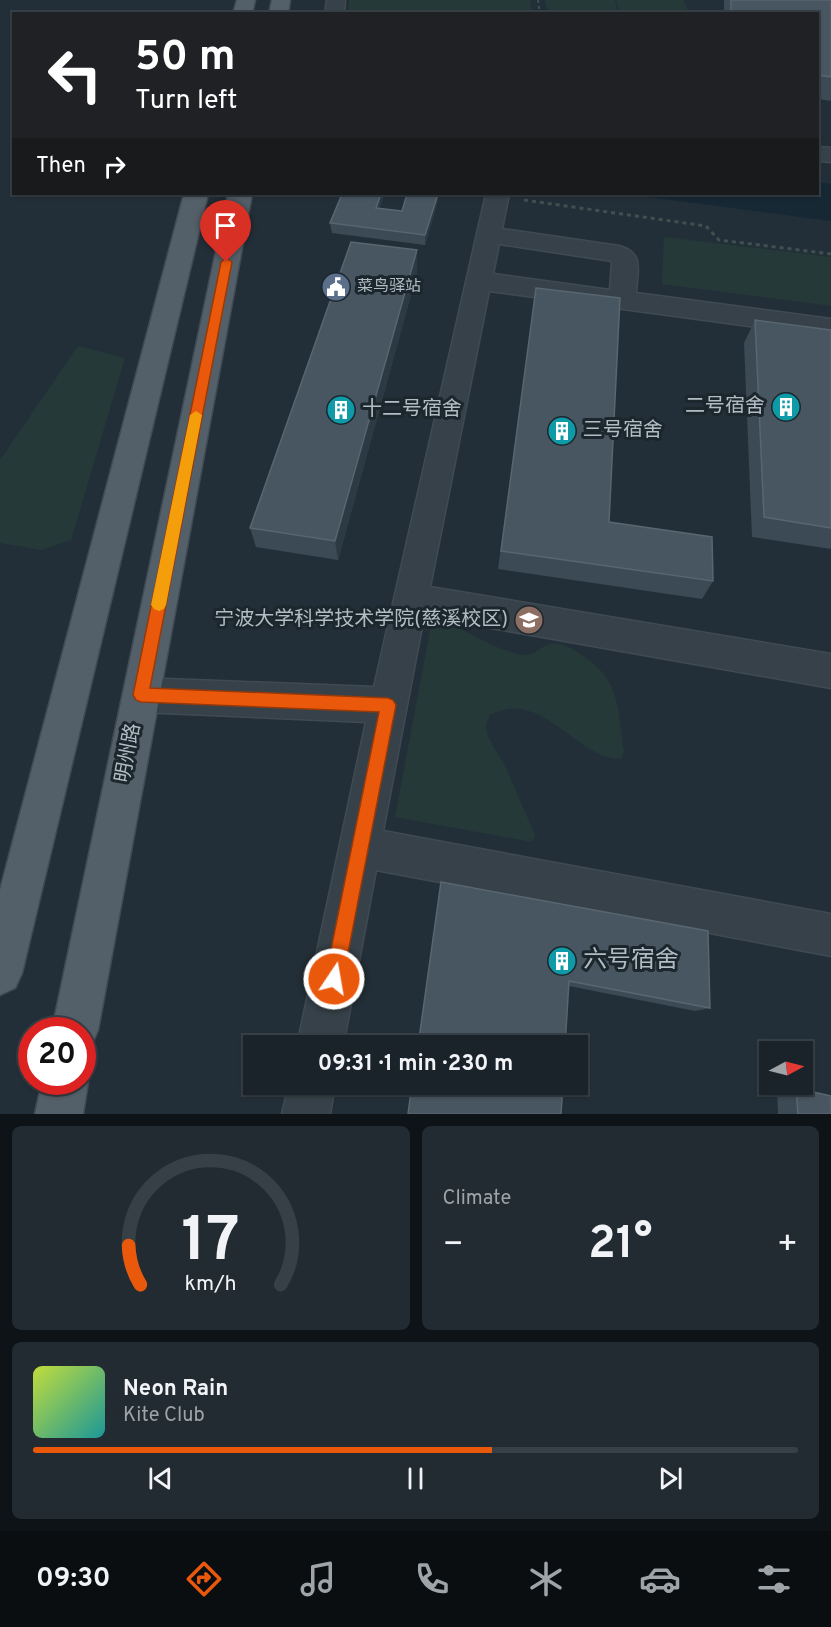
<!DOCTYPE html>
<meta charset="utf-8">
<style>
body{margin:0;font-family:Overpass,"Noto Sans SC",sans-serif;background:#232b32;color:#f1f3f6;height:100vh;display:flex;flex-direction:column;font-size:22px;white-space:nowrap}
*{box-sizing:border-box;margin:0}
p{font-size:20px;color:#9fa4a8}
.icon{flex:none;width:33px;height:33px;fill:none;stroke:currentColor;stroke-width:2;stroke-linecap:round;stroke-linejoin:round}
.map{position:relative;height:1114px;overflow:hidden}
.sheet{display:flex;flex-direction:column;gap:12px;padding:12px;background:#0e1317;flex:1}
.sheet>*{flex:none}
.banner{position:absolute;left:12px;top:12px;width:807px;height:183px;border-radius:0px;box-shadow:0 2px 4px #0004,0 0 0 2px #384047;background:#202124;color:#fff;overflow:hidden}
.needle{width:39px;rotate:83deg}
.controls{position:absolute;left:759px;top:1041px;display:grid;gap:12px}
.controls a{display:grid;place-items:center;width:54px;height:54px;border-radius:0px;background:#1a232a;box-shadow:0 2px 4px #0004,0 0 0 2px #384047;font-size:30px}
.speed{position:absolute;left:18px;top:1017px;display:flex;gap:12px;font-size:30px;font-weight:700;text-align:center}
.speed>*{display:grid;place-content:center;width:78px;height:78px;border-radius:50%;background:#1a232a;box-shadow:0 2px 4px #0004,0 0 0 2px #384047;line-height:1}
.speed .limit{border:9px solid #d22;background:#fff;color:#111}
.pin{position:absolute;display:grid;place-items:center;width:51px;height:51px;color:#fff;margin:-62px -26px;border-radius:50% 50% 50% 0;rotate:-45deg;box-shadow:0 0 6px #0007}
.pin .icon{rotate:45deg}
.me{position:absolute;width:66px;margin:-33px;rotate:12deg;stroke-linejoin:round;filter:drop-shadow(0 0 4px #0008)}
.turn{display:flex;align-items:center;gap:21px;height:126px;padding:0 24px;font-size:27px}
.turn .icon{width:78px;height:78px;stroke-width:2.5}
.turn b{display:block;font-size:42px;line-height:51px}
.then{display:flex;align-items:center;height:57px;padding:0 24px;background:#0003;gap:12px;font-size:22px}
.big{font-size:45px;font-weight:700;line-height:1.1}
.sheet .widget{flex:1;display:flex;flex-direction:column;justify-content:center;gap:9px;min-width:0;padding:0 21px;border-radius:9px;background:#232b32}
.sheet .dial{align-items:center;gap:0}
.dial svg{height:156px;overflow:visible;fill:none;stroke:#384047;stroke-width:7;stroke-linecap:round;text-anchor:middle}
.dial text{fill:#f1f3f6;stroke:none}
.song{display:flex;align-items:center;gap:18px}
.cover{width:72px;height:72px;border-radius:9px;background:linear-gradient(135deg,hsl(70 70% 55%),hsl(180 70% 35%))}
.played{height:6px;border-radius:3px;background:linear-gradient(90deg,#ea580c 60%,#384047 60%)}
.keys{display:flex;justify-content:space-around;direction:ltr}
.heat{display:flex;justify-content:space-between;align-items:center;font-size:33px;direction:ltr}
.sheet .tiles{flex:1;display:grid;gap:12px;grid-template-columns:1fr 1fr}
.widget:last-child{grid-column:span 2}
.trip{position:absolute;left:243px;top:1035px;width:345px;height:60px;border-radius:0px;background:#1a232a;box-shadow:0 2px 4px #0004,0 0 0 2px #384047;font-weight:700;line-height:60px;text-align:center}
.tabs{display:flex;height:96px;justify-content:space-around;align-items:center;background:#0a0e11;color:#9fa4a8}
.tabs .icon{width:42px;height:42px}
.tabs .selected{color:#ea580c}
.tabs b{font-size:27px;color:#f1f3f6}
.map>svg:first-child{display:block}
.green{fill:#253938}
.water{fill:#172835}
.lines{fill:none;stroke-linecap:round;stroke-linejoin:round}
.minor-casing{stroke:#404a52;stroke-width:3}
.major-casing{stroke:#404a52;stroke-width:3}
.path-far1{stroke:#3e5150;stroke-width:2;stroke-dasharray:3 3;stroke-linecap:butt}
.path{stroke:#3e5150;stroke-width:3;stroke-dasharray:4 4;stroke-linecap:butt}
.minor{fill:#364149;fill-rule:evenodd}
.major{fill:#546069;fill-rule:evenodd}
.wall{fill:#3b4a54}
.shaded-wall{fill:#2c3a44}
.building{fill:#485661;stroke:#586670;stroke-width:1.5}
.route{fill:#ea580c;stroke:#983908;stroke-width:1.5}
.slow{fill:#f59e0b}
.labels{text-anchor:middle;dominant-baseline:central;stroke-width:6;stroke-linejoin:round;paint-order:stroke}
.far-poi-label{font-size:16px;fill:#b1bcc5;stroke:#1c262d;text-anchor:start}
.poi-label{font-size:20px;fill:#b1bcc5;stroke:#1c262d;text-anchor:end}
.street-label{font-size:20px;fill:#b1bcc5;stroke:#1c262d}
.near-poi-label{font-size:24px;fill:#b1bcc5;stroke:#1c262d;text-anchor:start}
</style>
<div class="map">
<svg width="831" height="1114" viewBox="0 0 831 1114">
<rect width="100%" height="100%" fill="#232f38"/>
<path class="green" d="M349,0H530L532,13H348Z
M545,0H615L618,13H548Z
M616,0H683L689,13H620Z
M664,237L831,257V306L662,284Z
M78,346L125,358L71,540L41,550L0,543V460Z
M432,620C463,625 487,647 518,654C537,658 537,647 551,644C560,642 570,648 577,652C621,678 617,706 624,751L621,759C577,760 542,687 490,715L486,725L488,737L506,768L535,835L532,842L395,817Z"/>
<path class="water" d="M818,182L831,184V221L625,194H818Z"/>
<g class="lines">
<g class="minor-casing">
<path id="minor" d="M327,0H345L344,14H325Z
M818,147L831,148V162L818,161Z
M486,194H509L502,229L619,246C645,253 637,271 636,293L831,319V337L489,291L430,587L831,654V688L424,616L383,831L831,914V956L376,870L343,1046H297L366,722L141,712L128,707L123,695L128,683L141,678L374,687ZM499,244L612,261L610,290L493,274Z
M289,1084H335L330,1114H282Z"/>
</g>
<g class="major-casing">
<path id="major" d="M237,0H255L252,14H233Z
M272,0H290L288,14H269Z
M184,194H208L22,973L15,988L0,995V890Z
M228,194H252L98,1030L91,1046L82,1050V1030H52Z
M82,1068L88,1082L83,1114H35L42,1082H82Z"/>
</g>
<path class="path-far1" d="M538,0L540,14"/>
<path class="path" d="M524,200L706,226L719,240L831,254"/>
<use href="#minor" class="minor"/>
<use href="#major" class="major"/>
</g>
<path class="wall" d="M724,0H831V101L818,99V14H724Z
M438,200L425,245L332,233L330,223L379,208L402,211Z
M417,250V273L338,560L256,547L250,528Z
M536,288L609,522L713,581L702,599L498,569Z
M755,320L831,330V549L752,537L744,343Z
M441,882L710,1008L695,1011L569,986Z
M777,1087L796,1088L831,1114H778Z"/>
<path class="shaded-wall" d="M381,194H385L376,218V208Z
M438,194V200L425,245V235Z
M417,250V273L338,560L335,541Z"/>
<path class="building" d="M731,0H831V77L818,75V14H731Z
M342,194H381L376,208L402,211L407,194H438L425,235L330,223Z
M351,242L417,250L335,541L250,528Z
M536,288L620,298L609,522L712,537L713,581L501,551Z
M755,320L831,330V528L764,517Z
M441,882L708,931L710,1008L569,981L565,1046H418Z
M412,1084H563L561,1114H408Z
M796,1088L831,1096V1114H798Z"/>
<path class="route" d="M226,258L232,262L150,688L388,698L393,700L396,705L343,979L340,986L334,988L327,986L325,979L379,712L141,702L136,700L133,695L221,262Z"/>
<path class="slow" d="M196,411L202,415L166,605L164,609L159,611L154,609L151,605L190,415Z"/>
<defs>
<g id="civic-disc" transform="scale(1.5)"><circle r="9.5" fill="#5c6f8a" stroke="#1c262d"/><path d="M-.6-6.5H3V-4.5H.6V-3L4-1V1h2V6H-6V1h2V-1L-.6-3ZM-1.2 2.5V6h2.4V2.5Z" fill="#fff"/></g>
<g id="building-disc" transform="scale(1.5)"><circle r="9.5" fill="#0f9aa8" stroke="#1c262d"/><path d="M-4-6H4V6H1V3H-1V6H-4ZM-2.5-4.3h1.7v1.8h-1.7ZM.8-4.3h1.7v1.8H.8ZM-2.5-1h1.7V.8h-1.7ZM.8-1h1.7V.8H.8Z" fill="#fff"/></g>
<g id="university-disc" transform="scale(1.5)"><circle r="9.5" fill="#8d6e63" stroke="#1c262d"/><path d="M0-5L7-2L0 1L-7-2ZM-4 1L0 2.5L4 1V4Q0 6-4 4Z" fill="#fff"/></g>
</defs>
<g fill-rule="evenodd">
<use href="#civic-disc" x="336" y="287"/>
<use href="#building-disc" x="786" y="407"/>
<use href="#building-disc" x="341" y="410"/>
<use href="#building-disc" x="562" y="431"/>
<use href="#university-disc" x="529" y="620"/>
<use href="#building-disc" x="562" y="961"/>
</g>
<g class="labels">
<g class="far-poi-label">
<text x="357" y="287">菜鸟驿站</text>
</g>
<g class="poi-label">
<text x="765" y="407">二号宿舍</text>
<text x="362" y="410" text-anchor="start">十二号宿舍</text>
<text x="583" y="431" text-anchor="start">三号宿舍</text>
<text x="508" y="620">宁波大学科学技术学院(慈溪校区)</text>
</g>
<g class="street-label">
<text transform="translate(129 753) rotate(-79)">明州路</text>
</g>
<g class="near-poi-label">
<text x="583" y="961">六号宿舍</text>
</g>
</g>
</svg>
<div class="controls">
<a><svg class="needle" viewBox="-14 -14 28 28"><path d="M0-13l5 13h-10z" fill="#e53935"/><path d="M0 13l5-13h-10z" fill="#9fa4a8"/></svg></a>
</div>
<div class="speed"><div class="limit">20</div></div>
<div class="pin" style="left:226px;top:262px;background:#d93025"><svg class="icon" aria-label="arrive" viewBox="0 0 24 24"><path d="M6 21V4h12l-3 4 3 4H6"/></svg></div>
<svg class="me" style="left:334px;top:979px" viewBox="-20 -20 40 40"><circle r="17" fill="#ea580c" stroke="#fff" stroke-width="3"/><path d="M0-11L8 9 0 5-8 9z" fill="#fff"/></svg>
<div class="trip">09:31 · 1 min · 230 m</div>
<div class="banner">
<div class="turn"><svg class="icon" aria-label="left" viewBox="0 0 24 24"><path d="M17 20v-9H6M10 6l-5 5 5 5"/></svg><div><b>50 m</b>Turn left</div></div>
<div class="then">Then<svg class="icon" aria-label="right" viewBox="0 0 24 24"><path d="M7 20v-9h11M14 6l5 5-5 5"/></svg></div>
</div>
</div>
<section class="sheet">
<div class="tiles">
<div class="widget dial"><svg viewBox="0 0 100 80">
<path d="M14 69A42 42 0 1 1 86 69"/>
<path d="M14 69A42 42 0 0 1 8 49" stroke="#ea580c"/>
<text x="50" y="56" font-size="32" font-weight="700">17</text>
<text x="50" y="72" font-size="11">km/h</text>
</svg></div>
<div class="widget"><p>Climate</p>
<div class="heat"><a>−</a><b class="big">21°</b><a>+</a></div>
</div>
<div class="widget">
<div class="song"><i class="cover"></i><div><b>Neon Rain</b><p>Kite Club</p></div></div>
<div class="played"></div>
<div class="keys"><svg class="icon" aria-label="previous" viewBox="0 0 24 24"><path d="M18 5L8 12l10 7zM5 5v14"/></svg><svg class="icon" aria-label="pause" viewBox="0 0 24 24"><path d="M8 5v14M16 5v14"/></svg><svg class="icon" aria-label="next" viewBox="0 0 24 24"><path d="M6 5l10 7-10 7zM19 5v14"/></svg></div>
</div>
</div>
</section>
<nav class="tabs">
<b>09:30</b>
<svg class="icon selected" aria-label="directions" viewBox="0 0 24 24"><path d="M12 3l9 9-9 9-9-9zM9 14v-3h6M13 9l2 2-2 2"/></svg>
<svg class="icon" aria-label="music" viewBox="0 0 24 24"><path d="M9 18V5l10-2v13"/><circle cx="6" cy="18" r="3"/><circle cx="16" cy="16" r="3"/></svg>
<svg class="icon" aria-label="phone" viewBox="0 0 24 24"><path d="M5 4h4l2 5-3 2q2 4 5 5l2-3 5 2v4C11 20 4 13 5 4z"/></svg>
<svg class="icon" aria-label="climate" viewBox="0 0 24 24"><path d="M12 3v18M4 7l16 10M4 17L20 7"/></svg>
<svg class="icon" aria-label="car" viewBox="0 0 24 24"><path d="M5 17H2v-5l4-1 3-4h7l3 4 3 1v5h-3M9 17h6M6 11h13"/><circle cx="7" cy="17" r="2"/><circle cx="17" cy="17" r="2"/></svg>
<svg class="icon" aria-label="filters" viewBox="0 0 24 24"><path d="M4 7h16M4 17h16"/><circle cx="9" cy="7" r="2"/><circle cx="15" cy="17" r="2"/></svg>
</nav>
